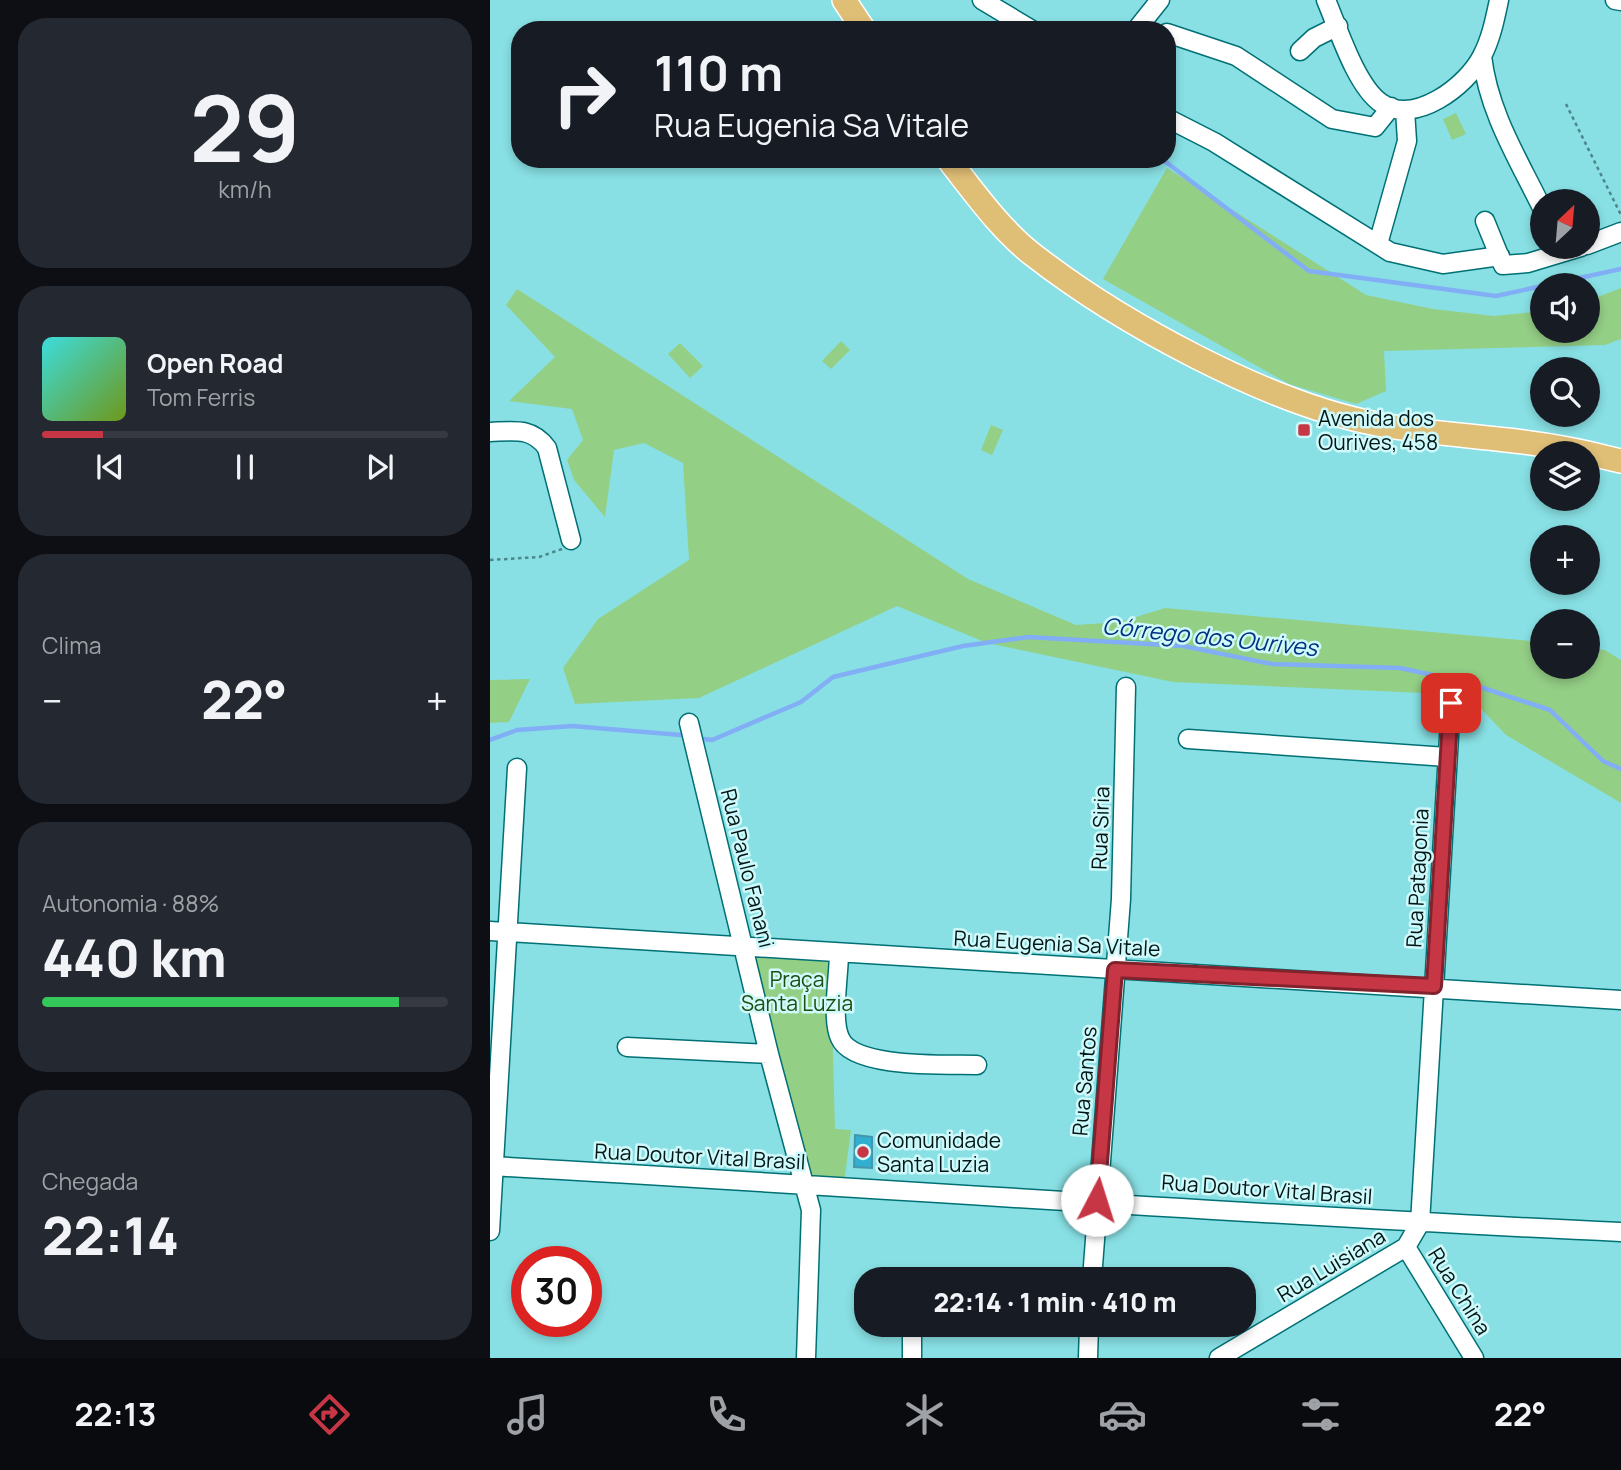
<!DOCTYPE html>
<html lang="pt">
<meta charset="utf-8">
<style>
body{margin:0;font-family:Manrope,sans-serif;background:#242831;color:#f1f3f6;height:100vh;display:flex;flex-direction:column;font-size:26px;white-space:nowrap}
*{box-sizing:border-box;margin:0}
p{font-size:23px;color:#9ea1a6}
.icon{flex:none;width:38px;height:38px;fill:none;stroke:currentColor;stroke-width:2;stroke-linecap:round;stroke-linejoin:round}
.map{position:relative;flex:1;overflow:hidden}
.side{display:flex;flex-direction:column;gap:18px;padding:18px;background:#0d0f14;width:490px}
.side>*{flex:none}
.hud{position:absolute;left:21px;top:21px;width:665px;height:147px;border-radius:28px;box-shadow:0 4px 10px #0003;background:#171b24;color:#f1f3f6;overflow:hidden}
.needle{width:46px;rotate:26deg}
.buttons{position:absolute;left:1040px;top:189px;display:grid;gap:14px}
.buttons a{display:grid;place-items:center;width:70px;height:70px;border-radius:50%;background:#171b24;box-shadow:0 4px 10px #0003;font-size:35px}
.speed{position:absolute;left:21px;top:1246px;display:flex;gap:14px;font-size:35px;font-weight:700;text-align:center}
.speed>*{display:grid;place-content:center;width:91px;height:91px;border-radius:50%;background:#171b24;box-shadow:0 4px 10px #0003;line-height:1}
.speed .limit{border:10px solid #d22;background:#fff;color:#111}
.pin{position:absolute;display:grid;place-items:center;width:60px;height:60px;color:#fff;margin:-30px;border-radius:14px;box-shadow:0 4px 10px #0006}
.me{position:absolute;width:77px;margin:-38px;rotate:5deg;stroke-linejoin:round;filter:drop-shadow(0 0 5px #0008)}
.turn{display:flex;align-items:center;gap:24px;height:147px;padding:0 28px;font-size:32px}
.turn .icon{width:91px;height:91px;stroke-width:2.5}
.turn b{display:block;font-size:49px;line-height:60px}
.big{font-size:52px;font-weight:800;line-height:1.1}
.side .tile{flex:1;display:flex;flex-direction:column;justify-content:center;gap:10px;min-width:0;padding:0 24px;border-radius:28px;background:#242831}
.side .dial{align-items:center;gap:0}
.dial b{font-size:91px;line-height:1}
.song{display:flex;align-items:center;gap:21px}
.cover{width:84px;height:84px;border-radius:10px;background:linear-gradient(135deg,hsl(180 70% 55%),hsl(80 70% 35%))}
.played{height:7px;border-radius:4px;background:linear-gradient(90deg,#c63645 15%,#363941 15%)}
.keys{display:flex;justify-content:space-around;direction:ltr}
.heat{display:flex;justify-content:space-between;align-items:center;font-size:38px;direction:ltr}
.charge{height:10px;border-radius:5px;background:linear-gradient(90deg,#34c759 88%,#363941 0)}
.trip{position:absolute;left:364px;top:1267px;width:402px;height:70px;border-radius:28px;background:#171b24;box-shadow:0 4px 10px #0003;font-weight:800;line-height:70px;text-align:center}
.tab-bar{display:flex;height:112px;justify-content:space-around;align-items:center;background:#090b0e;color:#9ea1a6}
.tab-bar .icon{width:49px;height:49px}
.tab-bar .on{color:#c63645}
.tab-bar b{font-size:32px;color:#f1f3f6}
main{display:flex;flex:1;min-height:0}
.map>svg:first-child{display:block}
.green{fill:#94cf86}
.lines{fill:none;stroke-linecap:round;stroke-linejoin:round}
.stream{stroke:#82aef6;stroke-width:4.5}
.building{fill:#30afd0;stroke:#4695ac;stroke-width:2}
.minor-casing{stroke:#007074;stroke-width:21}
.major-casing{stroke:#fff;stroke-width:26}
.path{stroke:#4c878a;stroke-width:2.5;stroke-dasharray:3.5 3.5;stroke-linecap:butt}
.minor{stroke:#fff;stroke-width:18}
.major{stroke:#dfbe76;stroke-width:23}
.route-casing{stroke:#81232d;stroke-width:18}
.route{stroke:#c63645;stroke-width:12}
.poi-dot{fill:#c63645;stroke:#cff9fa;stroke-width:2.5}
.labels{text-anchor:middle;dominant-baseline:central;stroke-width:5;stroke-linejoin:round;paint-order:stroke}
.poi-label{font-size:21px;fill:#001718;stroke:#cff9fa;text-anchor:start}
.street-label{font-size:21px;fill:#001718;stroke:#cff9fa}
.park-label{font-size:21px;fill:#1c4c0e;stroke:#cff9fa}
.water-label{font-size:23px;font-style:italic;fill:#00327f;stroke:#cff9fa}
</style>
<main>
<section class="side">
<div class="tile dial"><b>29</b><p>km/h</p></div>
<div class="tile">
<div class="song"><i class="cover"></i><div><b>Open Road</b><p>Tom Ferris</p></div></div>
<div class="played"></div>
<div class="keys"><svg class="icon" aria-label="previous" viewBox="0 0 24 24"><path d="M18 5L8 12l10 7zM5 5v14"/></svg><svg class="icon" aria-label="pause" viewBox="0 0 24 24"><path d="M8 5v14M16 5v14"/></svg><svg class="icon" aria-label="next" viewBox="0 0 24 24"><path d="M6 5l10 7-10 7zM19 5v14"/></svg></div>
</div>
<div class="tile"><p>Clima</p>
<div class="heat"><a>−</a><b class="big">22°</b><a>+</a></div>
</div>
<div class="tile"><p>Autonomia · 88%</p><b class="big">440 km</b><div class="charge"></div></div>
<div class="tile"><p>Chegada</p><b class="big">22:14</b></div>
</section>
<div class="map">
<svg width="1131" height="1358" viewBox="0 0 1131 1358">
<rect width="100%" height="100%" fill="#88e0e4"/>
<path class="green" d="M966,113L976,134L962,140L953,119Z
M677,168L876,295L943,309L1004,316L1052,311V331H1097V301L1131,288V339L1115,345L894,351L896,391L866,404L799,384L613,279Z
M27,289L478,579L586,625L630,622L675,608L1052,642V667H1097V648L1115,650L1131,660V803L1016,735L978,695L683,682L497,643L407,606L209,698L85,704L73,668L108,619L199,560L193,463L154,443L124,450L115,517L84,480L77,460L93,440L82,409L19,401L65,357L16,305Z
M351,341L360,350L341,369L332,361Z
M190,343L213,366L200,378L178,354Z
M501,425L513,430L502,455L491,450Z
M40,679L19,722L0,723V680Z
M259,952L345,957L342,1021L345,1129L361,1130L354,1183L318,1182Z"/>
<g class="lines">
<path class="stream" d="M672,159L819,271L1006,296L1052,286
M1057,285L1131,269
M214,739L222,740L311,702L343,677L473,646L538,637L693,646L782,664L910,668L975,682L1060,710L1113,761L1131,769
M0,740L27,730L82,726L191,735"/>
</g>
<path class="building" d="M365,1135L382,1137V1168L364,1167Z"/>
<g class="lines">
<g class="minor-casing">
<path id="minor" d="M492,0L542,30
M836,0C848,28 866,86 891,103C924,126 977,86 992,56C1001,39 1005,19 1009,0
M1125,0L1131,1
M646,30L670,0
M677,33L746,56L842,119L885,127L901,107
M810,51L824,38L848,26
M992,56C998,111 1028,159 1052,208
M677,118L724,142L900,252L953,264L1010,256
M995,221L1013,265L1038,263L1091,247
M888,244L917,141L915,110
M1097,245L1131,232
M0,432C24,431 42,427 57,448L81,540
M199,723L279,1054L321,1210L316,1358
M698,739L957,757
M0,931L1131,1000
M349,953C349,975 341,1019 350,1038C363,1069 457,1064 487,1065
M137,1047L279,1054
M0,1166C377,1187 754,1215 1131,1232
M0,1231L27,768
M916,1247L984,1358
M602,1279L631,899L636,687
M422,1358V1325
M598,1358L599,1325
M729,1358L916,1247L930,1223L961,703"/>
</g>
<g class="major-casing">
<path id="major" d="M354,0L374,30
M458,159C484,192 510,229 542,254C629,322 779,404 887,424C956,437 1029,437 1097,453
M1097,453L1131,461"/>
</g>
<path class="path" d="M1076,104L1131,215
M0,560L49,557L72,549"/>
<use href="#minor" class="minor"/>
<use href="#major" class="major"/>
</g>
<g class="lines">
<g class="route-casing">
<path id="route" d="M607,1200L625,970L944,986L961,703"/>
</g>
<use href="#route" class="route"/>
</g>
<g class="poi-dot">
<rect x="807" y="423" width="14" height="14" rx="3.5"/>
<circle cx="373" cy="1152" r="7"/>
</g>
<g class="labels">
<g class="poi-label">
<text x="828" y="418">Avenida dos<tspan x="828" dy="24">Ourives, 458</tspan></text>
<text x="387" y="1140">Comunidade<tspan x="387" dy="24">Santa Luzia</tspan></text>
</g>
<g class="street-label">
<text transform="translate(610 828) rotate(-88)">Rua Siria</text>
<text transform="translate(258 868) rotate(76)">Rua Paulo Fanani</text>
<text transform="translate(927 878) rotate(-87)">Rua Patagonia</text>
<text transform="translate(567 943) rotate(3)">Rua Eugenia Sa Vitale</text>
<text transform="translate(594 1081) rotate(-85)">Rua Santos</text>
<text transform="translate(210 1156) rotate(3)">Rua Doutor Vital Brasil</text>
<text transform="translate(777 1189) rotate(4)">Rua Doutor Vital Brasil</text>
<text transform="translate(841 1265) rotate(-31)">Rua Luisiana</text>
<text transform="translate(970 1291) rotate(58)">Rua China</text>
</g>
<g class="park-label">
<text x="307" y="979">Praça<tspan x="307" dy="24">Santa Luzia</tspan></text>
</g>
<g class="water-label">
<text transform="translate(720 636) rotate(6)">Córrego dos Ourives</text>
</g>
</g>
</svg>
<div class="buttons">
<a><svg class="needle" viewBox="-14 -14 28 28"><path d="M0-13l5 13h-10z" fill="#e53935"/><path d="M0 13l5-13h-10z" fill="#9ea1a6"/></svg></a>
<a><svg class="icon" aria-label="sound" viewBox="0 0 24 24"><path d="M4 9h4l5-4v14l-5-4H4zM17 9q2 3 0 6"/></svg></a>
<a><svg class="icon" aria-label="search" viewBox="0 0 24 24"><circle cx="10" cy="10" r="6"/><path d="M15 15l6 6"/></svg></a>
<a><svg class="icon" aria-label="layers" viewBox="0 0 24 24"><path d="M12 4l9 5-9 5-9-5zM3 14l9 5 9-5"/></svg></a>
<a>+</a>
<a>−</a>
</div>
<div class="speed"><div class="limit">30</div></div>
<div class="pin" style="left:961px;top:703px;background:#d93025"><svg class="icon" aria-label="arrive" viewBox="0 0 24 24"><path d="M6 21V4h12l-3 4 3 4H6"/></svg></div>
<svg class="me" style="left:607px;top:1200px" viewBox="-20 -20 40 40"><circle r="19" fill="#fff"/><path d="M0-13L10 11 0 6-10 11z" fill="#c63645"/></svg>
<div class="trip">22:14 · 1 min · 410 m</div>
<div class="hud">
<div class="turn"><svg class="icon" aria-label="right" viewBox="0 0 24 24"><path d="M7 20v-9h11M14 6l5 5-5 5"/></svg><div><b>110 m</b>Rua Eugenia Sa Vitale</div></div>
</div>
</div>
</main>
<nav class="tab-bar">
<b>22:13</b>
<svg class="icon on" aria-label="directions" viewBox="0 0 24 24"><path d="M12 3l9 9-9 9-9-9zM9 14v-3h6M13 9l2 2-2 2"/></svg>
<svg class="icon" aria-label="music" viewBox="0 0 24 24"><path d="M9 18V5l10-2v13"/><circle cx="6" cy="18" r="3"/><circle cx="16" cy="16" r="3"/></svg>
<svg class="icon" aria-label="phone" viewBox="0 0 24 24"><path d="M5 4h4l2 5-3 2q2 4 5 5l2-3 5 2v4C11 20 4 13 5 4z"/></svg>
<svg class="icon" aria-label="climate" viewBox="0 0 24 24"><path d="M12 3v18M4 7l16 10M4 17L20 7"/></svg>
<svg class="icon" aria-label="car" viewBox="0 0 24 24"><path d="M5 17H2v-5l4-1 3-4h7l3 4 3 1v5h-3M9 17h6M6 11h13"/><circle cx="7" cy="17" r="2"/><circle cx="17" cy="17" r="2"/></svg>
<svg class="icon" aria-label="filters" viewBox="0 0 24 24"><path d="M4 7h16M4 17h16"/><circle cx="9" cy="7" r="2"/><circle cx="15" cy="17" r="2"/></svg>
<b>22°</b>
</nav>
